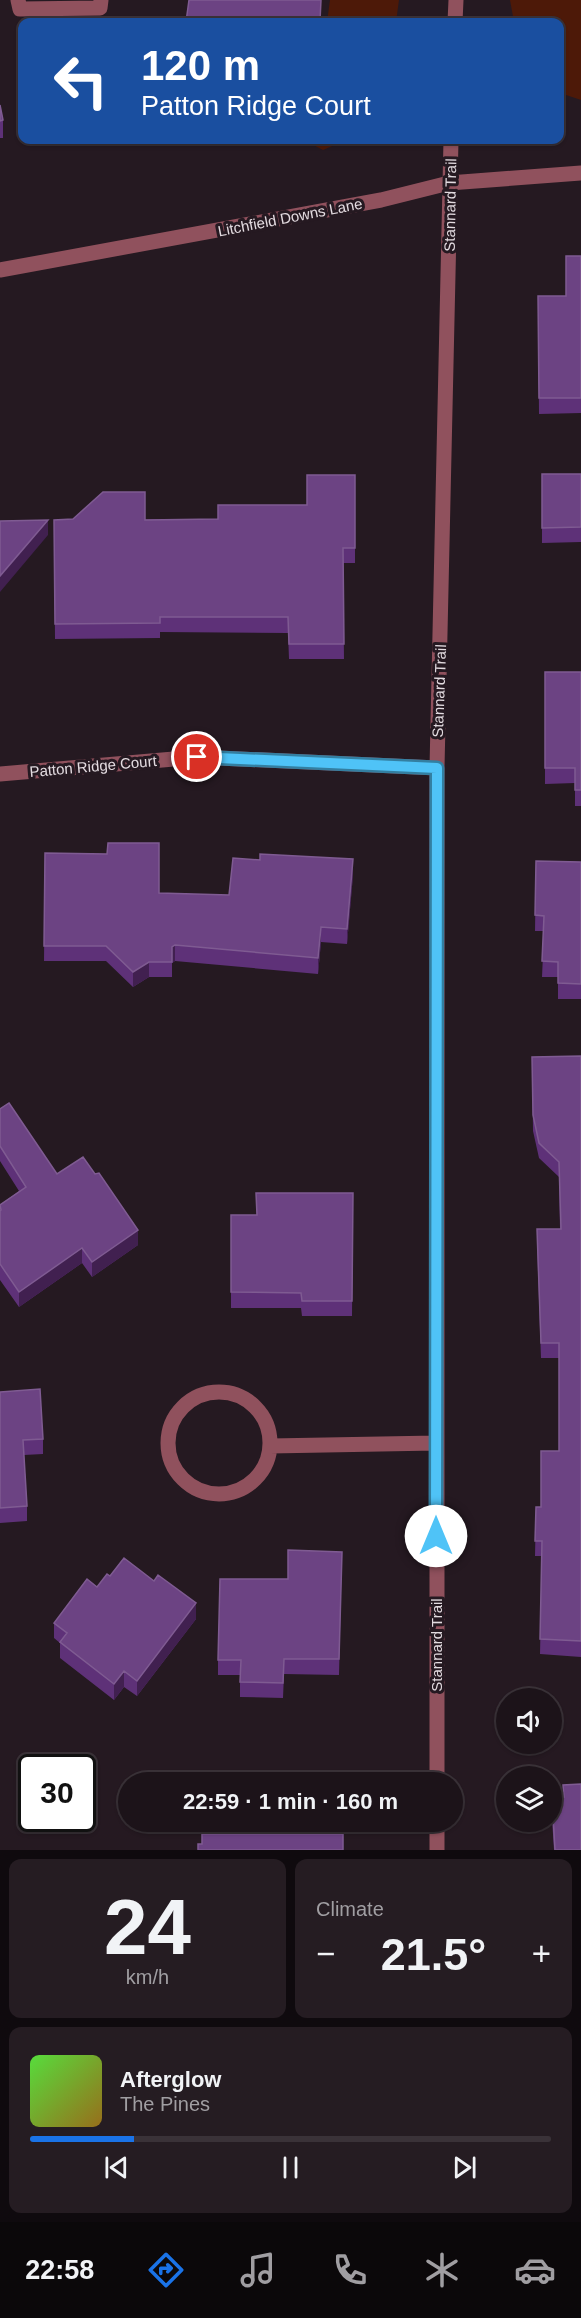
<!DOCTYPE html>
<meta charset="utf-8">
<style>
body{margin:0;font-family:Helvetica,sans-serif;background:#251c22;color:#f1f3f6;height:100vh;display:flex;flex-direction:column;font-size:22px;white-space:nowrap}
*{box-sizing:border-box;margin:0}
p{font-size:20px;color:#a09ea2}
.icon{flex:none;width:33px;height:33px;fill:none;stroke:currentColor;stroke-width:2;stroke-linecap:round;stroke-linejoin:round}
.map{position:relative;height:1850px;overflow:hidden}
.sheet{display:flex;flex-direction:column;gap:9px;padding:9px;background:#0f0a0e;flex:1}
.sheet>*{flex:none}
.guide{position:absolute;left:18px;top:18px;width:546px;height:126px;border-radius:12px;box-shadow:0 2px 4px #0004,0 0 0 2px #3a3238;background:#1a4fa0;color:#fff;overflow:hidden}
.buttons{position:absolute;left:496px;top:1688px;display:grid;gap:12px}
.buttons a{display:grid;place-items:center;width:66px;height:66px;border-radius:50%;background:#1c1319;box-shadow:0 2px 4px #0004,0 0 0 2px #3a3238;font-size:30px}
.speed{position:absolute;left:18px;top:1754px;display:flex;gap:12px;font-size:30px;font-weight:700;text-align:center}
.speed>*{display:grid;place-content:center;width:78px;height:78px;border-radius:50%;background:#1c1319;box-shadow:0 2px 4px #0004,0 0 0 2px #3a3238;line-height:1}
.speed .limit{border:3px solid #111;border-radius:9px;background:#fff;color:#111}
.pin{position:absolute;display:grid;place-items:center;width:51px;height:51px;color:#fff;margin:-26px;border:3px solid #fff;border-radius:50%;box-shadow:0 2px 6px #0007}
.me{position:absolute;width:66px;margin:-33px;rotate:0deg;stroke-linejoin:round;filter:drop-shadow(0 0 4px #0008)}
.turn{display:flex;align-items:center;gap:21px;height:126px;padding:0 24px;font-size:27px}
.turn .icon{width:78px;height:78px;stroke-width:2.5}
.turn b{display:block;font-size:42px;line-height:51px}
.big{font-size:45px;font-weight:700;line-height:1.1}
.sheet .widget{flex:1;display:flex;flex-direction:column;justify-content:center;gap:9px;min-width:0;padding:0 21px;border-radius:12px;background:#251c22}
.sheet .dial{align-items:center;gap:0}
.dial b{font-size:78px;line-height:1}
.song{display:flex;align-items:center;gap:18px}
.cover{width:72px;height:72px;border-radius:9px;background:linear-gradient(135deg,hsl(110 70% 55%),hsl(40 70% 35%))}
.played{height:6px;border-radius:3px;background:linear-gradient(90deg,#1a73e8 20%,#3a3238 20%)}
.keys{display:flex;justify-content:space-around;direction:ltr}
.heat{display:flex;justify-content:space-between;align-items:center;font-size:33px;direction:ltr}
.sheet .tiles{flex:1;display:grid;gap:9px;grid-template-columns:1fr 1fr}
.widget:last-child{grid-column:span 2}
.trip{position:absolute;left:118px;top:1772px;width:345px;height:60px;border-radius:30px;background:#1c1319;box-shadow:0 2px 4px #0004,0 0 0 2px #3a3238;font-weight:700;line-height:60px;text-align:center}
.tab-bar{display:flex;height:96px;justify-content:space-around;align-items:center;background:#0b080a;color:#a09ea2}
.tab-bar .icon{width:42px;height:42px}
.tab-bar .selected{color:#1a73e8}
.tab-bar b{font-size:27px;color:#f1f3f6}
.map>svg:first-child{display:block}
.green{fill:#4d1908}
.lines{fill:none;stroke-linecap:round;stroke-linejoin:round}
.minor{stroke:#90515d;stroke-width:15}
.wall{fill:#5e3178}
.shaded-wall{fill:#412050}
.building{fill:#6c4383;stroke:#7f5b92;stroke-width:1.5}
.route-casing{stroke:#337fa1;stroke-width:15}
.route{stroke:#4fc3f7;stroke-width:10}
.labels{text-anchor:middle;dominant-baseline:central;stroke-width:6;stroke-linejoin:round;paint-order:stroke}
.street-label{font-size:15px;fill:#e3dbe0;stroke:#251921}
</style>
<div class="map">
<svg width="581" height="1850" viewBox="0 0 581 1850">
<rect width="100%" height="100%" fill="#251921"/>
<path class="green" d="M330,0H399L396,22H327Z
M510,0H581V100L560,93V22H514Z
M304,140H346L323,150Z"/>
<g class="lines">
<path class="minor" d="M18,0L20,9L100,8L101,0
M455,22L456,0
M0,270L381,200L449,183L581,173
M0,774L197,757L437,768
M168 1443a51 51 0 1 1 102 0a51 51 0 1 1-102 0Z
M270,1446L436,1443
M437,1782V768L451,140
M437,1821V1850"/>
</g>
<path class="wall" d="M189,0H321V22H186Z
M0,105L3,120V138H0Z
M581,256V413L539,414L538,296H566Z
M542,474H581V542L542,543Z
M355,475V563H343L344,659H289L288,633L160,632V638L55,639L54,520L218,519L307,505Z
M545,672H581V806H575V783L545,784Z
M45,853L159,893L229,895L353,875L347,944L321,942L318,974L175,961L172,963V977H149L133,987L106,961H44Z
M536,861L581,862V999H558V977H542L544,931H535Z
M581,1056V1657L540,1654L542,1556H535L536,1507H541L559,1451V1358H541L537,1244L560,1229L559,1177L539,1158L533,1131L532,1057Z
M0,1109L57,1174L138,1245L92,1277L82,1263L19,1307L0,1280V1205L19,1191L0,1161Z
M256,1193H353L352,1316H302L301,1308H231V1215H257Z
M0,1392L43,1439V1454L24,1455L27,1506V1521L0,1523Z
M342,1552L339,1675L284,1674L283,1698L240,1697V1675H218V1660L288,1579Z
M110,1576L196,1619L137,1696L124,1687L114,1700L60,1658V1643L54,1638V1623Z
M563,1785L581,1850H554L552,1819V1798L563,1797Z"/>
<path class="shaded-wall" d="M48,520V535L0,592V576Z
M353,859V875L347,944V929Z
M321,927V942L318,974V958Z
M175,945V961L172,963V947Z
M149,962V977L133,987V972Z
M138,1230V1245L92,1277V1262Z
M82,1248V1263L19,1307V1292Z
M196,1603V1619L137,1696V1681Z
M124,1671V1687L114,1700V1684Z"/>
<path class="building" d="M189,0H321L320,21H309V22H186Z
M0,105L3,120L0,121Z
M566,256H581V398H539L538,296H566Z
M542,474H581V527L542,528Z
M307,475H355V548H343L344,644H289L288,617H160V623L55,624L54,520L73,519L103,492H145V520L218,519V505H307Z
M48,520L0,576V521Z
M545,672H581V790H575V768H545Z
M108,843H159V893L229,895L233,858L260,860V854L353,859L347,929L321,927L318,958L175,945L172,947V962H149L133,972L106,946H44L45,853L107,854Z
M536,861L581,862V984L558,983V962L542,961L544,916L535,915Z
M581,1056V1641L540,1639L542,1541H535L536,1507H541V1451H559V1343H541L537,1229H561L559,1162L539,1143L533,1115L532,1057Z
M9,1103L57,1174L83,1157L95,1174L99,1173L138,1230L92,1262L82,1248L19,1292L0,1264V1211L1,1210L0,1205L26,1187L0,1146V1109Z
M256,1193H353L352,1301H302L301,1293L231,1292V1215H257Z
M40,1389L43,1439L23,1440L27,1506L0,1508V1392Z
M288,1550L342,1552L339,1659H284L283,1683L240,1682L241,1660H218L220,1579H288Z
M124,1558L154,1581L158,1575L196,1603L137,1681L124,1671L114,1684L60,1642L67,1633L54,1623L87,1579L97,1587L107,1574L110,1576Z
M581,1784V1850H555L552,1798L564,1797L563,1785Z
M202,1834H343V1850H198V1844H202Z"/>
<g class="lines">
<g class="route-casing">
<path id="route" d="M197,757L437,768L436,1536"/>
</g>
<use href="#route" class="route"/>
</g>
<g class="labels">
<g class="street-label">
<text transform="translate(450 205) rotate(-89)">Stannard Trail</text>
<text transform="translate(290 217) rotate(-11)">Litchfield Downs Lane</text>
<text transform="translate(439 691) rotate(-88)">Stannard Trail</text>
<text transform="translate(93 766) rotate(-5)">Patton Ridge Court</text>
<text transform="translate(436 1645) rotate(-90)">Stannard Trail</text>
</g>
</g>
</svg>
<div class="buttons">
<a><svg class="icon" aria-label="sound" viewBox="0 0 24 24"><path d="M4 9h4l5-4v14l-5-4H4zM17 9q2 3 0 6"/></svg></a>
<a><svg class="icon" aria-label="layers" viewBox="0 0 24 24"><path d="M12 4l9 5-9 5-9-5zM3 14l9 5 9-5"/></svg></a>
</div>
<div class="speed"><div class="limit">30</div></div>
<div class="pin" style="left:197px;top:757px;background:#d93025"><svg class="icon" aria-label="arrive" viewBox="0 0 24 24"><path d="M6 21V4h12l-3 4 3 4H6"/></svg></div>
<svg class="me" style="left:436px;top:1536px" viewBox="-20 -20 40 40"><circle r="19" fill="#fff"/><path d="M0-13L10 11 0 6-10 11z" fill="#4fc3f7"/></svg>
<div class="trip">22:59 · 1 min · 160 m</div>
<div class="guide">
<div class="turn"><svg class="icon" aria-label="left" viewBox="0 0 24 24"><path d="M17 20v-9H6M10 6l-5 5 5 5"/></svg><div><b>120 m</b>Patton Ridge Court</div></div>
</div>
</div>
<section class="sheet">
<div class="tiles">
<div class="widget dial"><b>24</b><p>km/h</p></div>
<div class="widget"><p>Climate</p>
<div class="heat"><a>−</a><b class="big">21.5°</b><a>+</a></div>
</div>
<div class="widget">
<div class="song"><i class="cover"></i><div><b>Afterglow</b><p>The Pines</p></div></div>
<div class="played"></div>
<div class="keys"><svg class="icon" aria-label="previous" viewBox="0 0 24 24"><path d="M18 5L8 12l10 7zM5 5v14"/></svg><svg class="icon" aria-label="pause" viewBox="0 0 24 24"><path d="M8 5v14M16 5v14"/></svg><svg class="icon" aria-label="next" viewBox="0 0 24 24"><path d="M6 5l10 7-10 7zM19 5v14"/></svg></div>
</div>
</div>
</section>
<nav class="tab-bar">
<b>22:58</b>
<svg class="icon selected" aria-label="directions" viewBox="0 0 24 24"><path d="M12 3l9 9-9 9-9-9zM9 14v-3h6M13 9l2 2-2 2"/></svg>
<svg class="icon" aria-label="music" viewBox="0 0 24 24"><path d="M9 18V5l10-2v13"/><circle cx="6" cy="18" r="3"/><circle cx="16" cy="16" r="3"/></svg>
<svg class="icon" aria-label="phone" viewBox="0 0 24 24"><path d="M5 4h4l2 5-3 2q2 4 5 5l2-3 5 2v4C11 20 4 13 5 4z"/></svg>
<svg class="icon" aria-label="climate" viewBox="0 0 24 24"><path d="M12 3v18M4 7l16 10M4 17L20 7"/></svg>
<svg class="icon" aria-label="car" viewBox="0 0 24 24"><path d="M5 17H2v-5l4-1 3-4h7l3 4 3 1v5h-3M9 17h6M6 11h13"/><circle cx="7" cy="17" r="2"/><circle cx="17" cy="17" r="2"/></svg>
</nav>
